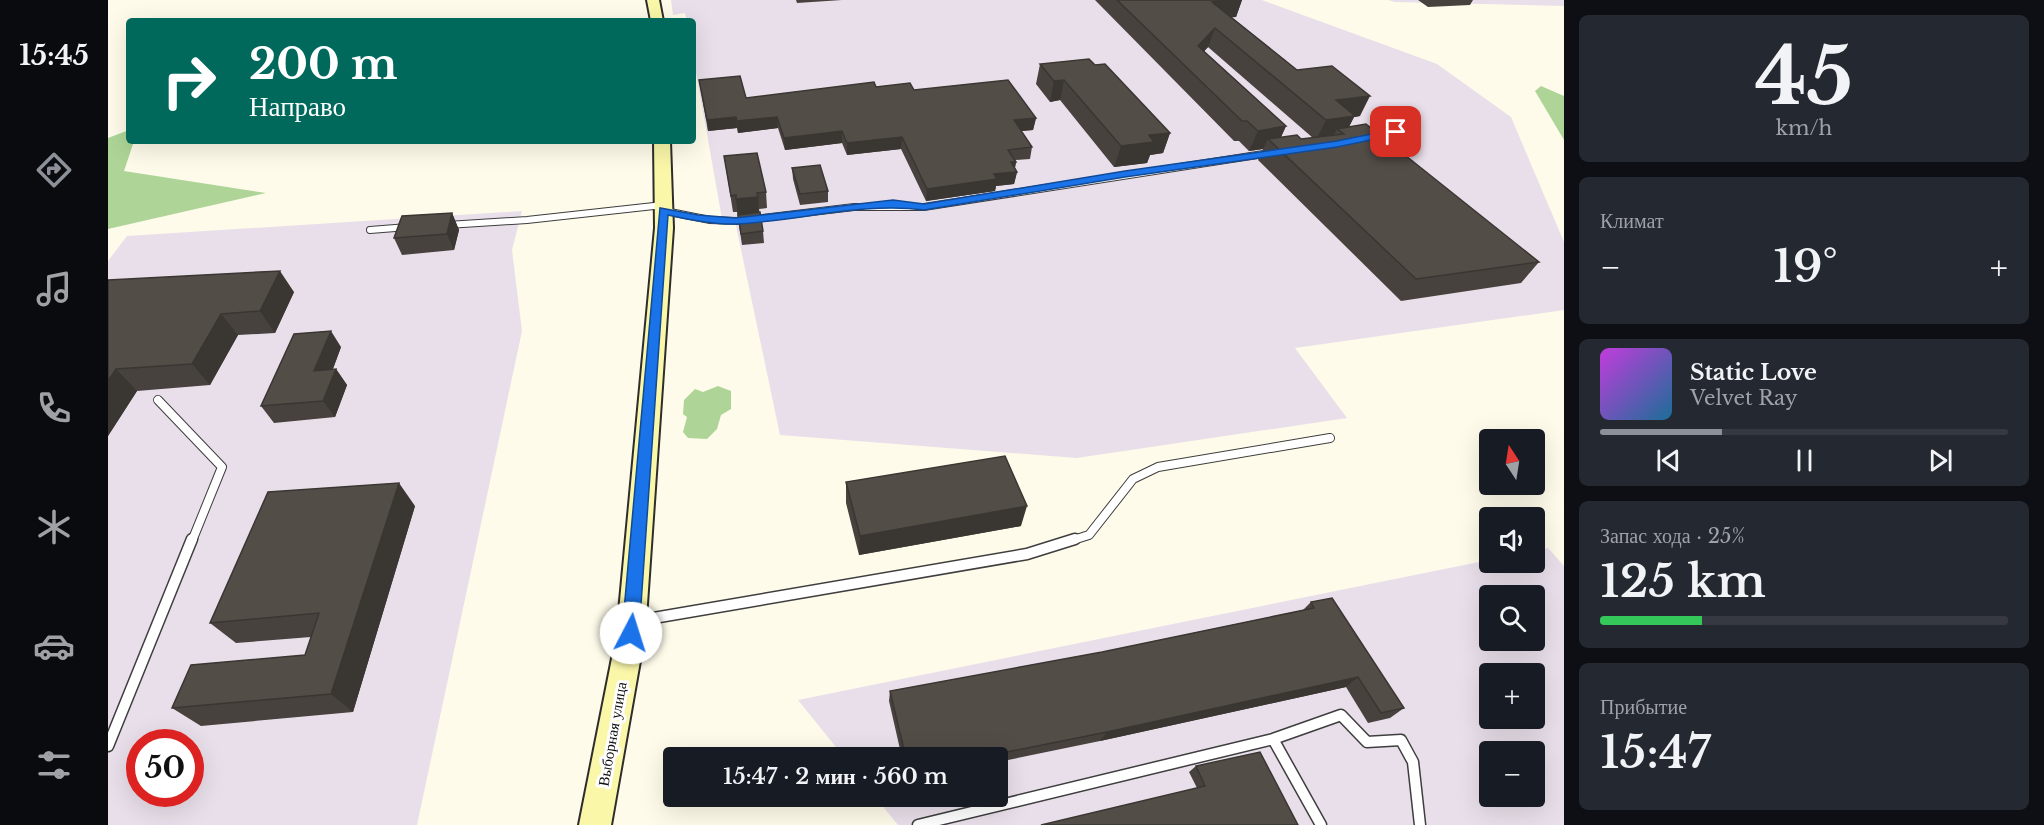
<!DOCTYPE html>
<html lang="ru">
<meta charset="utf-8">
<style>
body{margin:0;font-family:"Libre Baskerville",serif;background:#242831;color:#f1f3f6;height:100vh;display:flex;flex-direction:column;font-size:22px;white-space:nowrap}
*{box-sizing:border-box;margin:0}
p{font-size:20px;color:#9ea1a6}
.icon{flex:none;width:33px;height:33px;fill:none;stroke:currentColor;stroke-width:2;stroke-linecap:round;stroke-linejoin:round}
.map{position:relative;flex:1;overflow:hidden}
.sheet{display:flex;flex-direction:column;gap:15px;padding:15px;background:#0d0f14;width:480px}
.sheet>*{flex:none}
.top-card{position:absolute;left:18px;top:18px;width:570px;height:126px;border-radius:6px;box-shadow:0 6px 24px #0002;background:#00695c;color:#fff;overflow:hidden}
.needle{width:39px;rotate:348deg}
.fabs{position:absolute;left:1371px;top:429px;display:grid;gap:12px}
.fabs a{display:grid;place-items:center;width:66px;height:66px;border-radius:6px;background:#171b24;box-shadow:0 6px 24px #0002;font-size:30px}
.speed{position:absolute;left:18px;top:729px;display:flex;gap:12px;font-size:30px;font-weight:700;text-align:center}
.speed>*{display:grid;place-content:center;width:78px;height:78px;border-radius:50%;background:#171b24;box-shadow:0 6px 24px #0002;line-height:1}
.speed .limit{border:9px solid #d22;background:#fff;color:#111}
.pin{position:absolute;display:grid;place-items:center;width:51px;height:51px;color:#fff;margin:-26px;border-radius:12px;box-shadow:0 3px 9px #0006}
.me{position:absolute;width:66px;margin:-33px;rotate:5deg;stroke-linejoin:round;filter:drop-shadow(0 0 4px #0008)}
.turn{display:flex;align-items:center;gap:21px;height:126px;padding:0 24px;font-size:27px}
.turn .icon{width:78px;height:78px;stroke-width:2.5}
.turn b{display:block;font-size:42px;line-height:51px}
.big{font-size:45px;font-weight:600;line-height:1.1}
.sheet .card{flex:1;display:flex;flex-direction:column;justify-content:center;gap:9px;min-width:0;padding:0 21px;border-radius:9px;background:#242831}
.sheet .dial{align-items:center;gap:0}
.dial b{font-size:78px;line-height:1}
.song{display:flex;align-items:center;gap:18px}
.cover{width:72px;height:72px;border-radius:9px;background:linear-gradient(135deg,hsl(290 70% 55%),hsl(200 70% 35%))}
.played{height:6px;border-radius:3px;background:linear-gradient(90deg,#8c9099 30%,#363941 30%)}
.keys{display:flex;justify-content:space-around;direction:ltr}
.heat{display:flex;justify-content:space-between;align-items:center;font-size:33px;direction:ltr}
.charge{height:9px;border-radius:4px;background:linear-gradient(90deg,#34c759 25%,#363941 0)}
.trip{position:absolute;left:555px;top:747px;width:345px;height:60px;border-radius:6px;background:#171b24;box-shadow:0 6px 24px #0002;font-weight:600;line-height:60px;text-align:center}
main{display:flex;flex:1;min-height:0}
.tabs{display:flex;flex-direction:column;width:108px;justify-content:space-around;align-items:center;background:#090b0e;color:#9ea1a6}
.tabs .icon{width:42px;height:42px}
.tabs .current{color:#8c9099}
.tabs b{font-size:27px;color:#f1f3f6}
.map>svg:first-child{display:block}
.industrial{fill:#e9dfea;fill-rule:evenodd}
.forest{fill:#aed597}
.lines{fill:none;stroke-linecap:round;stroke-linejoin:round}
.service-far3-casing{stroke:#3e3e3e;stroke-width:7}
.service-far2-casing{stroke:#3e3e3e;stroke-width:8}
.service-far1-casing{stroke:#3e3e3e;stroke-width:10}
.service-casing{stroke:#3e3e3e;stroke-width:13}
.secondary-casing{stroke:#2d2d2d;stroke-width:4}
.service-far3{stroke:#fff;stroke-width:4.5}
.service-far2{stroke:#fff;stroke-width:6}
.service-far1{stroke:#fff;stroke-width:8}
.service{stroke:#fff;stroke-width:10}
.secondary{fill:#faf7a9;fill-rule:evenodd}
.wall{fill:#47423e;fill-rule:evenodd}
.shaded-wall{fill:#3a3632}
.building{fill:#534d48;stroke:#3a3632;stroke-width:1.5}
.route{fill:#1a73e8;stroke:#114b97;stroke-width:1.5}
.labels{text-anchor:middle;dominant-baseline:central;stroke-width:6;stroke-linejoin:round;paint-order:stroke}
.street-label{font-size:15px;fill:#0b0b0b;stroke:#fff}
</style>
<main>
<nav class="tabs">
<b>15:45</b>
<svg class="icon current" aria-label="directions" viewBox="0 0 24 24"><path d="M12 3l9 9-9 9-9-9zM9 14v-3h6M13 9l2 2-2 2"/></svg>
<svg class="icon" aria-label="music" viewBox="0 0 24 24"><path d="M9 18V5l10-2v13"/><circle cx="6" cy="18" r="3"/><circle cx="16" cy="16" r="3"/></svg>
<svg class="icon" aria-label="phone" viewBox="0 0 24 24"><path d="M5 4h4l2 5-3 2q2 4 5 5l2-3 5 2v4C11 20 4 13 5 4z"/></svg>
<svg class="icon" aria-label="climate" viewBox="0 0 24 24"><path d="M12 3v18M4 7l16 10M4 17L20 7"/></svg>
<svg class="icon" aria-label="car" viewBox="0 0 24 24"><path d="M5 17H2v-5l4-1 3-4h7l3 4 3 1v5h-3M9 17h6M6 11h13"/><circle cx="7" cy="17" r="2"/><circle cx="17" cy="17" r="2"/></svg>
<svg class="icon" aria-label="filters" viewBox="0 0 24 24"><path d="M4 7h16M4 17h16"/><circle cx="9" cy="7" r="2"/><circle cx="15" cy="17" r="2"/></svg>
</nav>
<div class="map">
<svg width="1456" height="825" viewBox="0 0 1456 825">
<rect width="100%" height="100%" fill="#fefbea"/>
<path class="industrial" d="M563,0H1154L1329,64L1403,117L1456,242V310L1187,348L1239,418L969,458L672,435L627,221L614,219L585,55V21H579L577,13L565,15Z
M1280,0H1456V6L1287,2Z
M414,211L404,250L414,331L309,825H0V261L19,236ZM32,742H82V794H32Z
M1440,548L1456,566V825H790L767,797L890,796V758L736,757L690,700L1381,560L1382,562H1426L1427,551ZM1382,596H1426V640H1382ZM1382,674H1426V718H1382ZM1382,752H1426V796H1382Z"/>
<path class="forest" d="M1433,86L1456,96V140L1427,91Z
M21,130V141H26L16,171L158,193L0,229V138Z
M610,386L623,391V409L613,415L609,429L599,439L580,438L575,432L579,417L575,414L576,400L587,389L595,392Z"/>
<g class="lines">
<g class="service-far3-casing">
<path id="service-far3" d="M1263,137L1288,132"/>
</g>
<g class="service-far2-casing">
<path id="service-far2" d="M557,211L602,220L629,221L746,207H816L1162,153
M339,225L419,220L555,205
M262,230L300,227"/>
</g>
<g class="service-far1-casing">
<path id="service-far1" d="M50,400L114,467L84,541
M962,541L981,535L1025,479L1050,467L1222,438"/>
</g>
<g class="service-casing">
<path id="service" d="M528,621L919,554L967,539
M1165,739L1213,825
M0,746L84,539
M810,825L1165,739L1233,715L1259,742L1293,740L1305,762L1312,825"/>
</g>
<g class="secondary-casing">
<path id="secondary" d="M539,0H551L555,21H543Z
M546,141H562L565,228L537,633L503,825H471L509,633L547,228Z"/>
</g>
<use href="#service-far3" class="service-far3"/>
<use href="#service-far2" class="service-far2"/>
<use href="#service-far1" class="service-far1"/>
<use href="#service" class="service"/>
<use href="#secondary" class="secondary"/>
</g>
<path class="wall" d="M688,0H734L689,3Z
M987,0H1134L1128,17H1123L1189,70L1252,116L1246,117L1241,127L1431,262L1413,283L1293,301L1150,160L1155,149L1141,151L1131,141H1126ZM1100,47L1205,138L1193,139L1173,137L1178,126L1096,51Z
M1310,0H1365L1362,5L1320,7Z
M932,64L987,65L1062,133L1055,153L1042,155L1039,163L1006,167L952,100L942,102L928,84Z
M591,80L638,98L768,87L806,90L928,118L925,130L913,131L924,147L922,159L907,160L908,162L907,168L909,172L906,184L888,186L887,191L818,201L793,149L739,155L734,143L677,150L670,128L630,133L629,128L600,131Z
M616,156L658,192L659,208L651,209L655,231L656,243L634,245L629,212H625Z
M684,168L720,191V202L692,205L685,179Z
M344,213L351,230L346,250L294,255L286,238Z
M0,280L186,292L167,333L130,335L102,385L29,391L0,436Z
M233,347L225,369H228L239,385L227,417L166,423L153,406Z
M738,482L913,526L751,555L738,503Z
M307,506L245,712L93,726L64,708L197,655L203,637L128,643L102,623Z
M1203,602L1296,708L1282,718L1260,723L1238,687L992,741L890,762V758H794L781,701L782,691L994,652L1195,610Z
M1088,766L1190,825L1089,788L1081,772Z"/>
<path class="shaded-wall" d="M1121,0H1134L1128,17L1097,20L1104,2Z
M1107,28L1100,47L1084,65L1090,46Z
M956,80L952,100L942,102L946,81Z
M1262,96L1252,116L1246,117L1236,136V134L1229,129L1224,138L1208,140L1228,100Z
M628,117L629,128L600,131L599,120Z
M669,117L670,128L630,133L629,121Z
M928,118L925,130L904,132L906,120Z
M1178,126L1169,146L1160,139L1155,149L1141,151L1150,131Z
M734,131V143L677,150L676,138Z
M1062,133L1055,153L1042,155L1039,163L1006,167L1013,146L1041,135Z
M794,137L793,149L739,155V143Z
M903,162H908L906,172H909L906,184L888,186L887,191L818,201L819,189L886,174Z
M650,197L651,213L630,216L628,199Z
M344,213L351,230L346,250L339,234Z
M172,271L186,292L167,333L152,311Z
M113,314L130,335L102,385L84,364Z
M223,331L233,347L218,387L206,371Z
M8,369L29,391L0,436V381Z
M228,369L239,385L227,417L215,401Z
M291,483L307,506L245,712L223,694Z
M919,506L913,526L751,555L752,536Z
M1250,677L1238,687L992,741L999,732Z"/>
<path class="building" d="M1009,0H1121L1104,2L1189,70L1224,66L1262,96L1228,100L1247,116L1218,120L1107,28L1090,46L1178,126L1150,131L1139,121H1134Z
M981,59L987,65L997,64L1062,133L1041,135L1046,142L1013,146L956,80L946,81L932,64Z
M632,76L638,98L766,82L768,87L802,83L806,90L900,80L928,118L906,120L924,147L900,150L908,162H903L909,172L886,174L889,179L819,189L794,137L739,143L734,131L676,138L669,117L629,121L628,117L599,120L591,80Z
M1258,124L1431,262L1308,279L1160,139L1189,135L1193,139L1236,134L1229,129Z
M649,153L658,192L649,193L650,197L628,199V195L623,196L616,156Z
M712,165L720,191L692,194L684,168Z
M652,212L655,231L633,234L630,215Z
M344,213L339,234L286,238L294,216Z
M172,271L152,311L113,314L84,364L8,369L0,381V280Z
M223,331L206,371L228,369L215,401L153,406L186,334Z
M897,456L919,506L752,536L738,482Z
M291,483L223,694L64,708L83,665L197,655L211,613L102,623L160,492Z
M1224,598L1296,708L1273,713L1250,677L999,732L869,758H798L782,691L994,652L1206,608L1203,602Z
M1152,752L1190,825H933L1097,786L1088,766Z"/>
<path class="route" d="M1288,129L1292,130V134L1229,147L1017,177L816,210C753,202 691,221 628,224C606,225 582,220 560,215L531,633L529,639L523,641L517,639L514,633L552,208L590,215L627,218L785,200L816,204L1017,171L1229,141Z"/>
<g class="labels">
<g class="street-label">
<text transform="translate(504 734) rotate(-80)">Выборная улица</text>
</g>
</g>
</svg>
<div class="fabs">
<a><svg class="needle" viewBox="-14 -14 28 28"><path d="M0-13l5 13h-10z" fill="#e53935"/><path d="M0 13l5-13h-10z" fill="#9ea1a6"/></svg></a>
<a><svg class="icon" aria-label="sound" viewBox="0 0 24 24"><path d="M4 9h4l5-4v14l-5-4H4zM17 9q2 3 0 6"/></svg></a>
<a><svg class="icon" aria-label="search" viewBox="0 0 24 24"><circle cx="10" cy="10" r="6"/><path d="M15 15l6 6"/></svg></a>
<a>+</a>
<a>−</a>
</div>
<div class="speed"><div class="limit">50</div></div>
<div class="pin" style="left:1288px;top:132px;background:#d93025"><svg class="icon" aria-label="arrive" viewBox="0 0 24 24"><path d="M6 21V4h12l-3 4 3 4H6"/></svg></div>
<svg class="me" style="left:523px;top:633px" viewBox="-20 -20 40 40"><circle r="19" fill="#fff"/><path d="M0-13L10 11 0 6-10 11z" fill="#1a73e8"/></svg>
<div class="trip">15:47 · 2 мин · 560 m</div>
<div class="top-card">
<div class="turn"><svg class="icon" aria-label="right" viewBox="0 0 24 24"><path d="M7 20v-9h11M14 6l5 5-5 5"/></svg><div><b>200 m</b>Направо</div></div>
</div>
</div>
<section class="sheet">
<div class="card dial"><b>45</b><p>km/h</p></div>
<div class="card"><p>Климат</p>
<div class="heat"><a>−</a><b class="big">19°</b><a>+</a></div>
</div>
<div class="card">
<div class="song"><i class="cover"></i><div><b>Static Love</b><p>Velvet Ray</p></div></div>
<div class="played"></div>
<div class="keys"><svg class="icon" aria-label="previous" viewBox="0 0 24 24"><path d="M18 5L8 12l10 7zM5 5v14"/></svg><svg class="icon" aria-label="pause" viewBox="0 0 24 24"><path d="M8 5v14M16 5v14"/></svg><svg class="icon" aria-label="next" viewBox="0 0 24 24"><path d="M6 5l10 7-10 7zM19 5v14"/></svg></div>
</div>
<div class="card"><p>Запас хода · 25%</p><b class="big">125 km</b><div class="charge"></div></div>
<div class="card"><p>Прибытие</p><b class="big">15:47</b></div>
</section>
</main>
